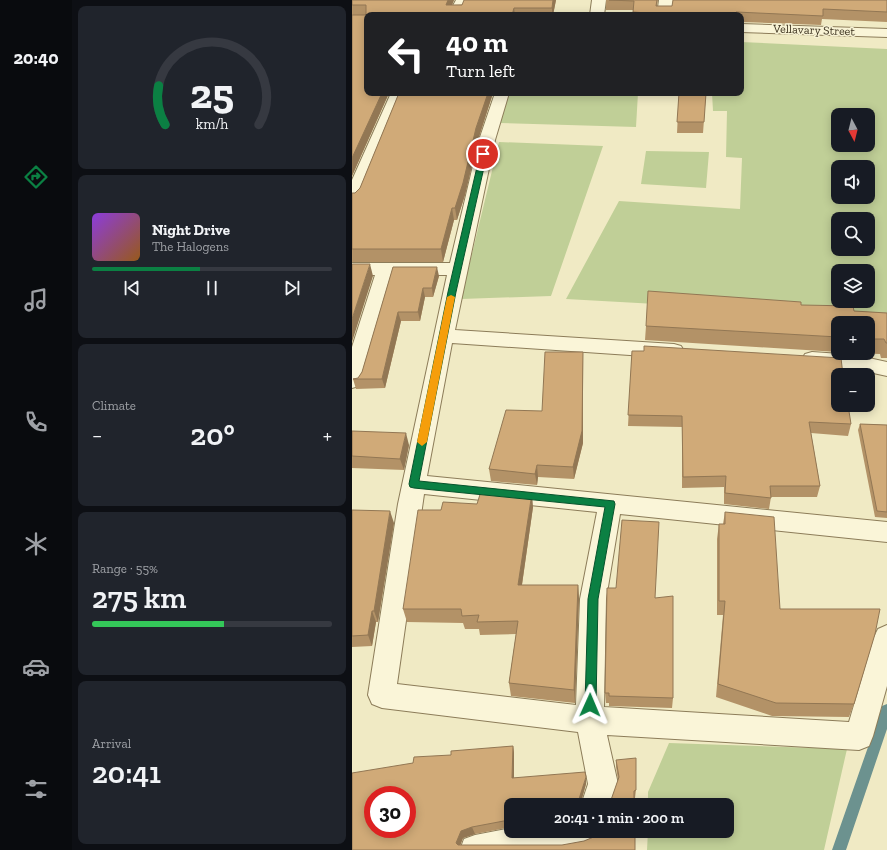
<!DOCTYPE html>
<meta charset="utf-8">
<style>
body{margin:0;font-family:"Zilla Slab",serif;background:#20242c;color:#f1f3f6;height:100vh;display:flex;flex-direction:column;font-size:15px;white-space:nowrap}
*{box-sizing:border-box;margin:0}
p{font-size:13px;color:#9ea1a6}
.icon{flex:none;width:22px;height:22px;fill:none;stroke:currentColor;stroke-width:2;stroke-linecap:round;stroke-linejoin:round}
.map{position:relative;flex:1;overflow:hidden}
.drawer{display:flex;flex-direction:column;gap:6px;padding:6px;background:#0d0f14;width:280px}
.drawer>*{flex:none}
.guide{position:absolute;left:12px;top:12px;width:380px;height:84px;border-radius:8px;box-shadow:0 2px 10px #0003;background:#202124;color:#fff;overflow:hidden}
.needle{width:26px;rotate:173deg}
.tools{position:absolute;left:479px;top:108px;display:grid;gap:8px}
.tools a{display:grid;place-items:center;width:44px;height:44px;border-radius:8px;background:#171b24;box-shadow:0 2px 10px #0003;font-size:20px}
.speed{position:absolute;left:12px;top:786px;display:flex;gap:8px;font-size:20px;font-weight:700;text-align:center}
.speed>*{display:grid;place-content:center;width:52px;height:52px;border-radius:50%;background:#171b24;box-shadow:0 2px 10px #0003;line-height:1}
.speed .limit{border:6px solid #d22;background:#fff;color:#111}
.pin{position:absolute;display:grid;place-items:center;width:34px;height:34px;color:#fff;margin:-17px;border:2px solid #fff;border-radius:50%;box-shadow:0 1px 4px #0007}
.me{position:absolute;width:44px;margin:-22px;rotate:1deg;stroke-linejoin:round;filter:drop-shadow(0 0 3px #0008)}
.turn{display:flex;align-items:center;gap:14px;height:84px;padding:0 16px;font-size:18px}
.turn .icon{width:52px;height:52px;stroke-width:2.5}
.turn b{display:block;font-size:28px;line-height:34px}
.big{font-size:30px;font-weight:600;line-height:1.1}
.drawer .card{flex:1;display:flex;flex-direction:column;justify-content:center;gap:6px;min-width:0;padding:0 14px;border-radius:8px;background:#20242c}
.drawer .dial{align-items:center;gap:0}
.dial svg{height:104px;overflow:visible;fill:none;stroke:#363941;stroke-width:7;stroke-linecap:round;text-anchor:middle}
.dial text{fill:#f1f3f6;stroke:none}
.song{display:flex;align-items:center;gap:12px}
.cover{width:48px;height:48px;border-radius:6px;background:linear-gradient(135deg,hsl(270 70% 55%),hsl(30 70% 35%))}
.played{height:4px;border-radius:2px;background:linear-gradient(90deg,#0b8043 45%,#363941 45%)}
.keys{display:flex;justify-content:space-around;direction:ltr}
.heat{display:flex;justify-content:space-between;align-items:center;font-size:22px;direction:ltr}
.charge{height:6px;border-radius:3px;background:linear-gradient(90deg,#34c759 55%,#363941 0)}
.trip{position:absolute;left:152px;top:798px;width:230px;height:40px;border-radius:8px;background:#171b24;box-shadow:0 2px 10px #0003;font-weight:600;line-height:40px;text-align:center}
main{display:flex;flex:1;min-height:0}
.tabs{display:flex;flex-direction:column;width:72px;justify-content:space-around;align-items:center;background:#090b0e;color:#9ea1a6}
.tabs .icon{width:28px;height:28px}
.tabs .current{color:#0b8043}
.tabs b{font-size:18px;color:#f1f3f6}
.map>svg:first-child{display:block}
.green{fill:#c0cf97;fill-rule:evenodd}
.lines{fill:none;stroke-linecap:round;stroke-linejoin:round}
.stream{fill:#6c928f;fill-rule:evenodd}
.minor-casing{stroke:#8c7c59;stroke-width:2}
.minor{fill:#faf5d8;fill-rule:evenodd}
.wall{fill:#b39267}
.shaded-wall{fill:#927754}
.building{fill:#d0aa78;stroke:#927754;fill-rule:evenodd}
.route{fill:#0b8043;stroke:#07532c}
.slow{fill:#f59e0b}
.labels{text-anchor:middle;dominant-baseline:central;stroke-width:3;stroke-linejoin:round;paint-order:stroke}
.far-street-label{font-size:12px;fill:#3b311e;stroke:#f7f2d4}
</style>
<main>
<nav class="tabs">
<b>20:40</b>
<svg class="icon current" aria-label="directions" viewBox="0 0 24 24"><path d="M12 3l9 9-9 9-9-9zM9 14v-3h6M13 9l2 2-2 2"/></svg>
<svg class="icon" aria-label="music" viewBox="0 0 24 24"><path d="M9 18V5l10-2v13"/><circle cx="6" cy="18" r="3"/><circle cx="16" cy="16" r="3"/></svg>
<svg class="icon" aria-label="phone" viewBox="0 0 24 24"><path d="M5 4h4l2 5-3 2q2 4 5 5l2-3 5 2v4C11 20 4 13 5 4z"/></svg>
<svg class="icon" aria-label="climate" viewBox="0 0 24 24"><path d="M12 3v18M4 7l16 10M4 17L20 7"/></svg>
<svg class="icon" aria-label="car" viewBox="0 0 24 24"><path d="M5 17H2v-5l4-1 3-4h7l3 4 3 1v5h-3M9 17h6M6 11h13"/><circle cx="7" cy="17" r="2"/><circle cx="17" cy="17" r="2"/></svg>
<svg class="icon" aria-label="filters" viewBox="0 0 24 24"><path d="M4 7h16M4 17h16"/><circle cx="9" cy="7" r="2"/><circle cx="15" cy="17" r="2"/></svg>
</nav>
<section class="drawer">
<div class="card dial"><svg viewBox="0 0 100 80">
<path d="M14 69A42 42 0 1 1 86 69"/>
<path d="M14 69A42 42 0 0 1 9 39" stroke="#0b8043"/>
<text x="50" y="56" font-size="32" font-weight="700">25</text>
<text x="50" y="72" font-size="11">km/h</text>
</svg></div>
<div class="card">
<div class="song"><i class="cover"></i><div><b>Night Drive</b><p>The Halogens</p></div></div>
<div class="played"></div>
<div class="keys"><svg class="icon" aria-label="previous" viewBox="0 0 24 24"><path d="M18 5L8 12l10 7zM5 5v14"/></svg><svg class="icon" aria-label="pause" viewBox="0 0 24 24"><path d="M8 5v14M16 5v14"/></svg><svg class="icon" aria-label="next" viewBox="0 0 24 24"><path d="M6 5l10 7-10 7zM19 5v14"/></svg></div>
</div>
<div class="card"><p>Climate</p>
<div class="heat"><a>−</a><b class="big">20°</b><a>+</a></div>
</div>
<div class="card"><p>Range · 55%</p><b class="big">275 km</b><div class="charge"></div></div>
<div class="card"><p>Arrival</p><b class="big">20:41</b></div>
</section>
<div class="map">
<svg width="535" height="850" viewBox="0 0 535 850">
<rect width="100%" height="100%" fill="#f0eac4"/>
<path class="green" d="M389,42L535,49V317L214,299L267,201L388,209L390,158L374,157L375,111H361L360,93H389ZM486,115H516V145H486ZM486,167H516V197H486ZM486,219H516V249H486ZM486,271H516V301H486Z
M157,93H286L284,127L148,123Z
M147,142L251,146L199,296L109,299Z
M294,151L357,152L354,188L289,184Z
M317,743L495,749L472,850H295L296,831H375V805H296V792Z"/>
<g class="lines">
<path class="stream" d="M535,704V729L494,850H480L529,710L530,706Z"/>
<g class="minor-casing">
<path id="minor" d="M104,0H118L110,15H96Z
M240,0H254L252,15H238Z
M307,0H321L319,15H305Z
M389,24L535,29V37L389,32Z
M39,93H53L9,199L6,203L0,204V180Z
M143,93H157L143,140L103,330L322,344L329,346L332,351L329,356L322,358L100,343L75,476L535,522V542L268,514L254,599L252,707L497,722L522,637L526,629L535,625V686L521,736L517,746L507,750L255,735L266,784L259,805H229L236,784L226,732L30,708L20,704L16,695L46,504L95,275H42L11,381L7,386L0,388V347L23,275H0V263H98L127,140ZM72,494L245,512L228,599L224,705L45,684Z
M460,352L503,355L535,362V376L503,369L460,366L453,364L450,359L453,354Z
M159,828V831H247L243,842L232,846L211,850H108L112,839L123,835Z"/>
</g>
<use href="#minor" class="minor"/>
</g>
<path class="wall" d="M0,0H102L100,5L204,0L201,15H15V93H37L0,176Z
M254,0H306L305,6H320L535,0V22L470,19L469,25L389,22V15H281V10H254Z
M47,93H141L126,140L113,195L105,220H102L91,262H0V193H3L8,188Z
M327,93H354L351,133H325Z
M41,267L87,276L81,297H73L68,321H49L33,388L4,389L1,379L6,378L10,372Z
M449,305L502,311L535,313V358H529L528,354L495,353H516V323H486V352L293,340L294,326Z
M280,351L499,424L496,436L459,433L468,486L465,497H419L417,509L372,504V487L330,488V427L276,426Z
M231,364V443L222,479L186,477L185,485L139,481L137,469L190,411Z
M508,424L535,425V518L523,517L506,430Z
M0,431L57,445L52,470L0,468Z
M125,504L181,507L170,585H226L227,599L223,703L159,696L157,683L164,634L128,635L127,629H113L111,623L55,622L51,609L89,510Z
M0,510L42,523L26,622H24L20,646L0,647Z
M373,512L428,609L502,704L497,717L420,716L364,697L371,615H365V539L367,524H371Z
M303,598L321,698L320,708L257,706V703H254L253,693Z
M161,746L162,753V778L234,784L230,799L259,800L266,780L264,767V760L284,790L283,798H282V805H159V827L123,834L111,838L108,845L0,850L61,763L99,755Z"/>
<path class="shaded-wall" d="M96,0H102L96,15L94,5Z
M201,0H204L201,15H200V8Z
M162,8L163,15H160Z
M30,93H37L0,176V158Z
M136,93H141L126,140L113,195L105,220L103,208L124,128Z
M100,208L102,220L91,262L89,249Z
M18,264L21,276L0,342V319Z
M85,267L87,276L81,297L80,288Z
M71,288L73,297L68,321L66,312Z
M46,312L49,321L33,388L30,379Z
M231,352V443L222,479L221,467Z
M54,433L57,445L52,470L48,459Z
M185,465L186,477L185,485L183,474Z
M180,493L181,507L168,598L166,585Z
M38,511L42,523L26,622L22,611Z
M226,585L227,599L223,703L222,690Z
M20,611L24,622L20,646L16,635Z
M161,746L162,753V786L160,778Z
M234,777V784L228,805L227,799Z
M120,827L123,834L111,838L107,849L104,843L109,831Z"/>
<path class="building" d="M0,0H96L94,5H110L112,0H201L200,8H162L160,15H15V93H30L0,158V15H14V5H0Z
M257,0H305L304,6H320L321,0H535V12L471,9V16L384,12V15L335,14V15H294L295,13L281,12L282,1Z
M47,93H136L124,128L111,183L103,208H100L89,249H0V193H3L8,188Z
M327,93H354L352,122H325Z
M0,264H18L0,319Z
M41,267H85L80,288H71L66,312H46L30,379H1L6,378L10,372Z
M296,291L449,302V305L501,306L502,311L535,313V343H534L532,339H516V323H486V337L294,326Z
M292,346L489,358L491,375H486V405H496L499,424L457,422L468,486H418L419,498L373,493L374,476L331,477L330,416L276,415L280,351H292Z
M193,352H231L230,431L221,467L185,465L183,474L137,469L154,410L190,411Z
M508,424L535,425V512L525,511Z
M0,431L54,433L48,459L0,456Z
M130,488L180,493L166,585H226L222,690L157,683L166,621L125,622L127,615L110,616L109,609H51L66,510H89L91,502L125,504Z
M0,510L38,511L22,611H20L16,635L0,636Z
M373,512L422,517L428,609H528L523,634L502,704L424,703L366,684L373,601H367V524H373Z
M270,520L307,522L303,598L321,596V698L257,696V693H253L255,588H264Z
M161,746L160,778L233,772L234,777L227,799L259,800L267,777L264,760L284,758V790L282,791V805H159V823L157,820L120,827L109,831L104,843L106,845H210L232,841L244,836L246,831H283V850H0V773L61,763L62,757L99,755V751ZM21,795H55V829H21Z"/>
<path class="route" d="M131,152L135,154L104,292L67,481L262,501L263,504L246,599L244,705L243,709L238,711L234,709L233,705L236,599L253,507L62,488L58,487L57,484L96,292L128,154Z"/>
<path class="slow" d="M99,295L103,297L75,442L70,446L65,442L95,297Z"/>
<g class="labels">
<g class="far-street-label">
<text transform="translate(462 30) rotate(2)">Vellavary Street</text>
</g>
</g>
</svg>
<div class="tools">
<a><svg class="needle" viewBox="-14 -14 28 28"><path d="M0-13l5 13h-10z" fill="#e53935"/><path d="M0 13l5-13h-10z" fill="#9ea1a6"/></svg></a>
<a><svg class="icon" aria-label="sound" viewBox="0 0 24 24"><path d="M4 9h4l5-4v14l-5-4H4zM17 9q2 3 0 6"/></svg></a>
<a><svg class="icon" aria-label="search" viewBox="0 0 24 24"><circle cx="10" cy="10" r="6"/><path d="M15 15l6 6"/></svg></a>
<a><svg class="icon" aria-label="layers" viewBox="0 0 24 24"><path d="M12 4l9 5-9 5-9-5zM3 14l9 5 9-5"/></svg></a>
<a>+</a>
<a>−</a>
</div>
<div class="speed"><div class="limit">30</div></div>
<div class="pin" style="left:131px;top:154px;background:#d93025"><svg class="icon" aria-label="arrive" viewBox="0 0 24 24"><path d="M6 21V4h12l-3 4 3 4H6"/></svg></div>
<svg class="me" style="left:238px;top:705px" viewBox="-20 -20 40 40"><path d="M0-17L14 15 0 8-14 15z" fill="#0b8043" stroke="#fff" stroke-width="4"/></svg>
<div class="trip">20:41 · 1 min · 200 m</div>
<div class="guide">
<div class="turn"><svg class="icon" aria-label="left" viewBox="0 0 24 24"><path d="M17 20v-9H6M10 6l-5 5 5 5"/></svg><div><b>40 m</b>Turn left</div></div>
</div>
</div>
</main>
